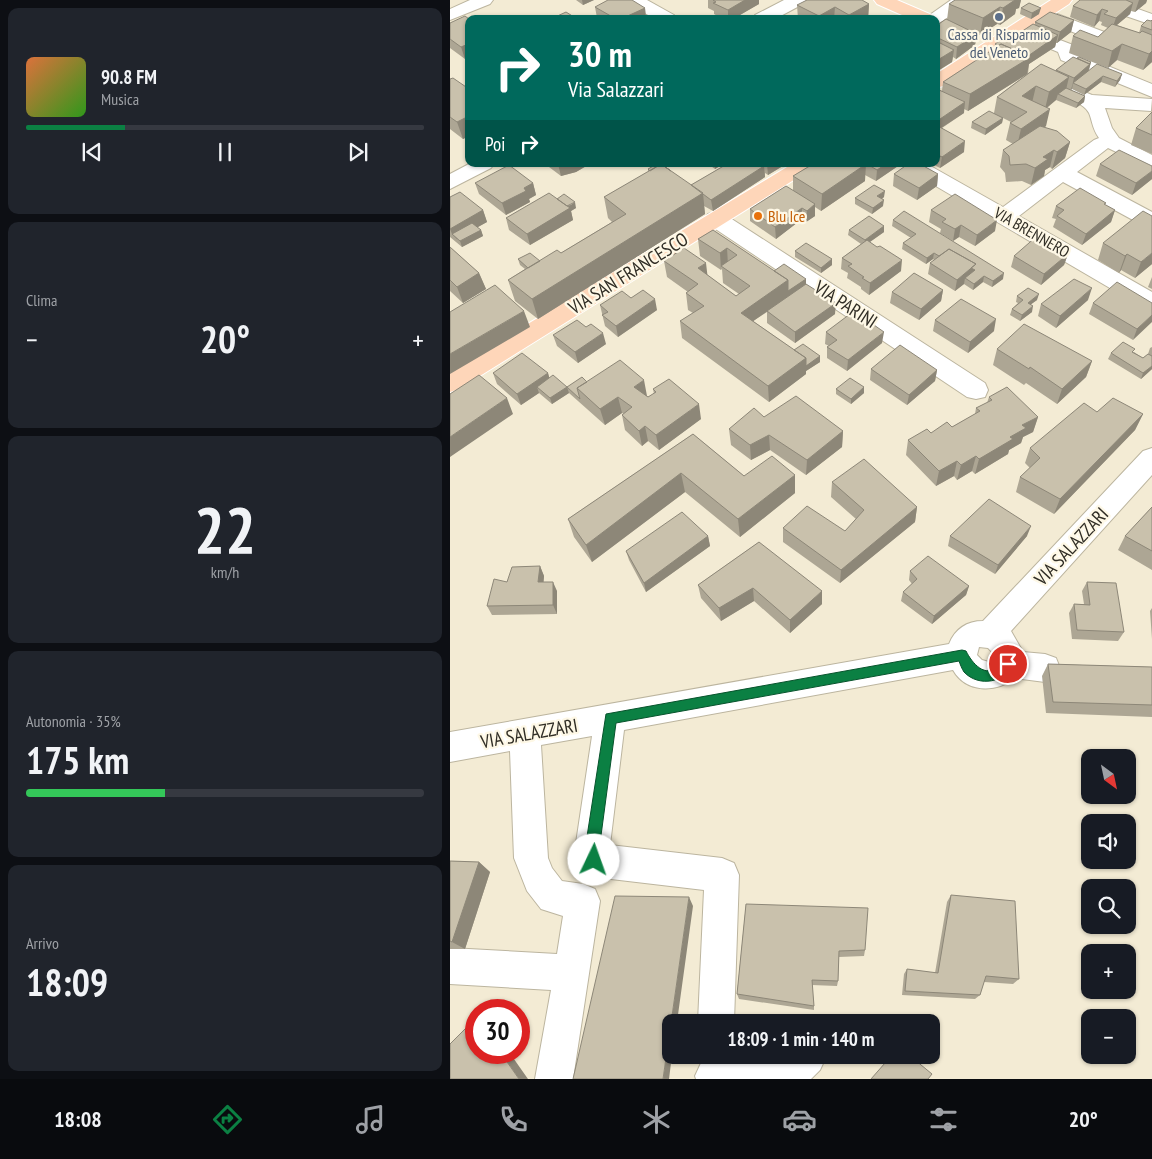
<!DOCTYPE html>
<html lang="it">
<meta charset="utf-8">
<style>
body{margin:0;font-family:"PT Sans Narrow",sans-serif;background:#20242c;color:#f1f3f6;height:100vh;display:flex;flex-direction:column;font-size:19px;white-space:nowrap}
*{box-sizing:border-box;margin:0}
p{font-size:16px;color:#9ea1a6}
.icon{flex:none;width:28px;height:28px;fill:none;stroke:currentColor;stroke-width:2;stroke-linecap:round;stroke-linejoin:round}
.map{position:relative;flex:1;overflow:hidden}
.panel{display:flex;flex-direction:column;gap:8px;padding:8px;background:#0d0f14;width:450px}
.panel>*{flex:none}
.hud{position:absolute;left:15px;top:15px;width:475px;height:152px;border-radius:10px;box-shadow:0 1px 4px #0004;background:#00695c;color:#fff;overflow:hidden}
.needle{width:32px;rotate:147deg}
.controls{position:absolute;left:631px;top:749px;display:grid;gap:10px}
.controls a{display:grid;place-items:center;width:55px;height:55px;border-radius:10px;background:#171b24;box-shadow:0 1px 4px #0004;font-size:25px}
.speed{position:absolute;left:15px;top:999px;display:flex;gap:10px;font-size:25px;font-weight:700;text-align:center}
.speed>*{display:grid;place-content:center;width:65px;height:65px;border-radius:50%;background:#171b24;box-shadow:0 1px 4px #0004;line-height:1}
.speed .limit{border:8px solid #d22;background:#fff;color:#111}
.pin{position:absolute;display:grid;place-items:center;width:42px;height:42px;color:#fff;margin:-21px;border:2px solid #fff;border-radius:50%;box-shadow:0 1px 5px #0007}
.me{position:absolute;width:55px;margin:-28px;rotate:3deg;stroke-linejoin:round;filter:drop-shadow(0 0 4px #0008)}
.turn{display:flex;align-items:center;gap:18px;height:105px;padding:0 20px;font-size:22px}
.turn .icon{width:65px;height:65px;stroke-width:2.5}
.turn b{display:block;font-size:35px;line-height:42px}
.then{display:flex;align-items:center;height:48px;padding:0 20px;background:#0003;gap:10px;font-size:19px}
.big{font-size:38px;font-weight:800;line-height:1.1}
.panel .tile{flex:1;display:flex;flex-direction:column;justify-content:center;gap:8px;min-width:0;padding:0 18px;border-radius:10px;background:#20242c}
.panel .dial{align-items:center;gap:0}
.dial b{font-size:65px;line-height:1}
.song{display:flex;align-items:center;gap:15px}
.cover{width:60px;height:60px;border-radius:8px;background:linear-gradient(135deg,hsl(20 70% 55%),hsl(110 70% 35%))}
.played{height:5px;border-radius:2px;background:linear-gradient(90deg,#0b8043 25%,#363941 25%)}
.keys{display:flex;justify-content:space-around;direction:ltr}
.heat{display:flex;justify-content:space-between;align-items:center;font-size:28px;direction:ltr}
.charge{height:8px;border-radius:4px;background:linear-gradient(90deg,#34c759 35%,#363941 0)}
.trip{position:absolute;left:212px;top:1014px;width:278px;height:50px;border-radius:10px;background:#171b24;box-shadow:0 1px 4px #0004;font-weight:800;line-height:50px;text-align:center}
.tabs{display:flex;height:80px;justify-content:space-around;align-items:center;background:#090b0e;color:#9ea1a6}
.tabs .icon{width:35px;height:35px}
.tabs .active{color:#0b8043}
.tabs b{font-size:22px;color:#f1f3f6}
main{display:flex;flex:1;min-height:0}
.map>svg:first-child{display:block}
.lines{fill:none;stroke-linecap:round;stroke-linejoin:round}
.minor-casing{stroke:#bcb59f;stroke-width:2}
.major-casing{stroke:#fff;stroke-width:2}
.minor{fill:#fff;fill-rule:evenodd}
.major{fill:#fed6b9;fill-rule:evenodd}
.wall{fill:#ada694}
.shaded-wall{fill:#8d8778}
.building{fill:#c9c1ac;stroke:#8d8778}
.route{fill:#0b8043;stroke:#07532c}
.service-dot{fill:#5c6f8a;stroke:#fef8e6;stroke-width:2}
.food-dot{fill:#e8710a;stroke:#fef8e6;stroke-width:2}
.labels{text-anchor:middle;dominant-baseline:central;stroke-width:4.5;stroke-linejoin:round;paint-order:stroke}
.far-service-label{font-size:16px;fill:#4e5e75;stroke:#fef8e6}
.far-food-label{font-size:16px;fill:#c56008;stroke:#fef8e6;text-anchor:start}
.far-street-label{font-size:16px;fill:#302d25;stroke:#fef8e6}
.street-label{font-size:19px;fill:#302d25;stroke:#fef8e6}
</style>
<main>
<section class="panel">
<div class="tile">
<div class="song"><i class="cover"></i><div><b>90.8 FM</b><p>Musica</p></div></div>
<div class="played"></div>
<div class="keys"><svg class="icon" aria-label="previous" viewBox="0 0 24 24"><path d="M18 5L8 12l10 7zM5 5v14"/></svg><svg class="icon" aria-label="pause" viewBox="0 0 24 24"><path d="M8 5v14M16 5v14"/></svg><svg class="icon" aria-label="next" viewBox="0 0 24 24"><path d="M6 5l10 7-10 7zM19 5v14"/></svg></div>
</div>
<div class="tile"><p>Clima</p>
<div class="heat"><a>−</a><b class="big">20°</b><a>+</a></div>
</div>
<div class="tile dial"><b>22</b><p>km/h</p></div>
<div class="tile"><p>Autonomia · 35%</p><b class="big">175 km</b><div class="charge"></div></div>
<div class="tile"><p>Arrivo</p><b class="big">18:09</b></div>
</section>
<div class="map">
<svg width="702" height="1079" viewBox="0 0 702 1079">
<rect width="100%" height="100%" fill="#f3ebd4"/>
<g class="lines">
<g class="minor-casing">
<path id="minor" d="M20,0H43L40,4L0,20V9Z
M176,0H197L224,15L227,19H205L179,4Z
M334,0H356L353,4L325,19H302L305,15Z
M501,0H522L519,4L489,23H486V19H474Z
M638,0H663L702,14V25L641,4Z
M594,9L657,33L702,44V54L645,41L588,18L585,14L588,10Z
M571,25L623,45L626,53L702,84V97L611,60L608,52L565,34L562,30L565,26Z
M601,78L642,95L702,99L701,111L655,108L662,128L669,138L702,155V169L658,148L627,172L702,212V228L694,226L613,182L569,216L702,292V310L694,308L455,168L452,164H477L553,207L644,140L649,138C642,128 643,123 639,113C634,102 606,93 594,88L592,84L594,80Z
M19,164H44L41,168L0,189V174Z
M266,212L274,214L535,383L538,390L535,397L526,399L517,397L258,224L255,219L258,214Z
M702,448V475L561,631L573,652L595,654L606,658L610,668L606,678L595,682L565,678C546,693 516,693 503,670L174,730L160,845L272,858L284,863L289,875L284,1022H248L254,890L144,877L132,872L127,860L126,843L142,736L91,745L98,858L102,868L112,881L133,884L145,889L150,901L123,1079H85L101,990L0,984V948L107,954L113,916L91,909L77,891L64,858L60,751L0,762V732L499,644C505,629 517,621 533,621L693,451ZM529,647L538,648L544,654V658L539,662L532,660L527,655Z
M331,1055H375L376,1057L370,1070L361,1079H246L245,1076L251,1063L264,1057Z"/>
</g>
<g class="major-casing">
<path id="major" d="M424,0H447L482,15L485,19H461L427,4Z
M601,0H622L619,4L493,86L486,88V74Z
M342,164H366L363,168L9,389L0,392V371Z"/>
</g>
<use href="#minor" class="minor"/>
<use href="#major" class="major"/>
</g>
<path class="wall" d="M126,0H144L133,5Z
M258,0H309V4L283,19H273L264,14V11L258,8Z
M505,0H571L569,8L566,9L565,14L550,25L547,24L530,35L527,34L525,45L506,59L503,57L502,62L486,72V26L497,20L499,4Z
M630,0H697L696,3L685,12L681,11L680,14L667,25L689,33L691,26L702,20V62L693,70L667,60L658,68L619,53L623,36L648,37L658,28L651,25L652,22L649,21L644,27L620,17L623,6Z
M419,4L418,19H348L347,5Z
M145,7L195,8L196,19H147V18Z
M571,8L589,14L581,19L570,14Z
M19,19V57L15,59L0,48V23Z
M624,20L621,32L607,43H606L605,47L579,64L578,74L606,70L627,58L641,62L639,70L672,74L670,80L665,87L651,82L634,95L622,89L621,90L635,96L634,102L626,108L606,100L597,108L596,126L595,127L620,142L615,158L602,169L600,167L595,170L594,176L581,185L572,181L556,182L555,173L550,167L553,150L563,144L556,140L560,123L561,122L553,118L552,123L535,135L521,128L522,122L544,113L547,97L576,75L518,111L514,109V113L492,128L514,152L490,168L482,164H486V89L492,91L493,82L544,49L545,44L568,34L585,25V22Z
M0,79L19,89V136L13,139L0,129Z
M702,112V154L681,145L686,128Z
M95,164H138V165L126,172L111,176Z
M258,164H273L265,169Z
M277,164H336L318,175L315,173V177L263,211L254,206L255,214L88,319L65,301L58,280L75,269L70,265L68,259L90,261L111,253L162,222L158,218L154,197L198,172V169L241,185Z
M363,164H451L426,181L415,175V181L371,211L365,207V216L356,222L352,219L326,239L300,221V209L343,190V176Z
M650,164L702,179L682,195L646,176Z
M444,174H488L487,186L467,200L443,186Z
M25,183H83L86,195L79,199L80,202L56,215L29,194Z
M0,197L33,210L37,222L27,227L31,230L33,236L12,247L0,237Z
M434,197L432,199L433,206L422,214L405,204V198Z
M107,199L126,208L121,211L123,220L80,245L59,230L56,218Z
M655,205L665,210L661,222L632,245L603,227L606,219L602,218L606,206Z
M481,210L545,231L525,246L509,237L503,241L490,233L491,229L479,222Z
M443,220L553,279L542,287L533,282L523,290L514,284L505,291L478,274L480,263L484,260L483,259L476,264L452,249L453,243L461,238L442,226Z
M434,226V232L420,242L451,271L419,295L411,289V287L397,278L398,273L391,269L392,258L411,244L398,235L399,230Z
M263,230L324,271L356,284L385,314L345,343L317,323V312L303,321L344,350L370,362L356,371V374L319,402L232,338L230,321L243,313L238,310L236,293L238,292L217,277L214,261L257,275L286,296L289,294L273,283L272,269L271,270L250,256L248,239Z
M653,243L702,264L685,278L671,270L669,273L648,260Z
M0,247L29,273L36,289L13,303L0,291Z
M345,251L382,259V265L371,273L345,257Z
M618,254L614,265L591,285L561,267L564,256Z
M702,277V289L698,287Z
M493,290L491,301L469,320L440,303L442,292Z
M567,296L587,300L581,304L582,312L570,321L560,315L562,309L568,303L566,302Z
M181,298L207,310L168,337L155,326L150,305Z
M638,300L606,328L588,316L591,304Z
M643,303H702L683,340L639,314Z
M485,320L544,331L518,353L483,331Z
M376,332L432,343L397,371L377,358V347L379,346L375,344Z
M103,335L156,344L128,363L107,346Z
M702,347V369L691,379L658,359L661,353L684,352L693,358L698,354L700,348Z
M547,349L642,361L636,377L607,404L576,383L574,385L543,365Z
M421,369L487,370L485,381L457,405L420,380Z
M43,373H98L99,378L117,387L137,382L197,396L198,397L204,394L203,389L251,419L209,450L198,441L192,446L175,430L172,415L174,414L172,413L155,425L119,393L102,404L89,393L71,405L47,384Z
M386,389L414,393L401,404L386,394Z
M539,397L588,417L583,432L573,437L571,443L559,450L558,454L525,474L522,471L507,480L504,476L486,486L456,455L458,440L502,427L525,414L526,408L537,403Z
M647,412L693,414L685,430L604,514L566,492L570,477L580,468L575,463L580,448Z
M314,417L393,431L392,447L356,475L320,450L301,460L281,445L279,429Z
M243,434L294,476L345,475V493L290,537L235,492L142,562L124,537L118,519Z
M382,482L467,507L465,522L390,583L333,542V528L395,531L406,519L381,497Z
M702,507V570L668,550L675,536Z
M258,536L260,546L196,592L179,560L176,551Z
M500,536H577L545,574L498,546Z
M309,542L372,604L340,633L304,601L271,621L251,598L248,585Z
M90,566L94,576L93,582L107,591V614L42,615L37,606L57,582Z
M460,571L519,586L516,595L482,624L451,601L453,592L462,584L459,580Z
M637,582L674,632L668,641L622,639L619,613L624,604H634L632,591Z
M702,608V639L700,611Z
M598,664L702,667V717L596,713L592,676Z
M0,861L29,862L40,872L15,949H0Z
M501,895L569,979L563,984L534,982L530,995L525,999L452,995L454,974L457,969L485,973L497,902Z
M296,904L415,950L414,956L389,957L388,981L387,986L362,985L364,1006V1010L289,999L287,994Z"/>
<path class="shaded-wall" d="M132,0H144L133,5Z
M295,0H309V4L283,19H278V10Z
M562,0H571L569,8L566,9L565,14L550,25L553,8Z
M689,0H697L696,3L685,12Z
M683,3L680,14L662,29L666,18Z
M419,4L418,19H399V15Z
M385,7L384,19H369V16Z
M550,7L547,24L530,35L533,18Z
M195,8L196,19H171Z
M591,8L589,14L581,19L582,13Z
M652,9L649,21L644,27L647,15Z
M624,20L621,32L607,43L610,32Z
M527,34L525,45L506,59L507,47Z
M608,35L605,47L579,64L577,74L518,111L520,94Z
M18,44L19,46V57L15,59L11,47Z
M672,44L667,60L658,68L662,51Z
M504,50L502,62L486,72V61Z
M702,51V62L693,70L699,54Z
M641,62L637,76L623,83L622,89L621,90L624,78Z
M672,74L670,80L665,87L667,81Z
M653,76L651,82L634,95L636,89Z
M619,77L615,94H608L606,100L595,109L599,92Z
M586,86L582,103L572,96Z
M635,96L634,102L626,108L628,103Z
M515,102L514,113L488,130L490,119Z
M600,109L596,126L567,146L571,129Z
M19,116V136L13,139L7,122Z
M553,118L552,123L535,135L536,129Z
M515,141L514,152L490,168L492,157Z
M620,142L615,158L602,169L607,152Z
M604,150L600,167L595,170L594,176L581,185L585,168L593,157Z
M108,164H138V165L126,172L111,176Z
M265,164H273L265,169Z
M317,164H336L318,175Z
M416,164L415,181L371,211L372,194Z
M436,164H451L426,181L427,170Z
M314,166L315,177L263,211L261,200Z
M702,171V179L682,195L686,183Z
M488,174L487,186L467,200L469,188Z
M83,183L86,195L79,199L80,202L56,215L52,203L74,188Z
M435,191L434,197L427,202V196Z
M253,193L255,214L88,319L82,299Z
M434,200L433,206L422,214L423,208Z
M125,202L126,208L121,211L123,220L80,245L77,234Z
M365,204V216L356,222L357,211Z
M352,208V219L326,239L325,227Z
M33,210L37,222L7,239L2,234L0,229Z
M665,210L661,222L632,245L636,234Z
M547,220L545,231L525,246L527,235Z
M511,225L509,237L503,241L505,229Z
M434,226V232L414,246L415,240Z
M31,230L33,236L12,247L10,241Z
M277,248L278,265L271,266V270L270,253Z
M484,253L483,259L476,264L477,258Z
M702,253V264L685,278L691,262Z
M618,254L614,265L591,285L594,274Z
M677,254L671,270L669,273L675,256Z
M382,259V265L371,273V268Z
M452,260L451,271L419,295L420,283Z
M256,263L258,280L248,268Z
M526,264L523,276L515,278L514,284L505,291L507,280Z
M29,273L36,289L13,303L7,287Z
M554,273L553,279L542,287L543,281Z
M534,276L533,282L523,290L524,284Z
M356,279V284L292,329L291,313L338,280Z
M642,288L638,300L606,328L610,316Z
M493,290L491,301L469,320L471,309Z
M589,294L587,300L576,308L578,303Z
M205,299L207,310L168,337L166,326Z
M386,303L385,314L345,343V332Z
M583,306L582,312L570,321L572,315Z
M74,311L80,327L0,374V354Z
M702,315V322L683,340L687,329Z
M546,319L544,331L518,353L520,342Z
M434,332L432,343L397,371L398,360Z
M153,333L156,344L128,363L125,352Z
M370,356V362L356,371V374L319,402L318,386L356,358Z
M642,361L636,377L607,404L612,389Z
M702,366V369L691,379L693,373Z
M487,370L485,381L457,405L459,395Z
M98,373L101,384L87,387L89,393L71,405L67,394Z
M194,380L197,396L188,403L184,387Z
M117,387L119,393L102,404L100,398Z
M414,387V393L401,404V399Z
M168,397L172,413L155,425L150,409Z
M57,398L63,414L0,457V437Z
M249,404L251,419L209,450L206,435Z
M693,414L685,430L604,514L610,499Z
M588,417L583,432L573,437L571,443L559,450L558,454L525,474L529,459L560,437L572,425Z
M195,426L198,441L192,446L189,431Z
M393,431L392,447L356,475L357,460Z
M319,435L320,450L301,460L300,445Z
M526,456L522,471L507,480L511,465Z
M507,461L504,476L486,486L489,471Z
M231,473L235,492L142,562L136,545Z
M345,475V493L290,537L288,519Z
M467,507L465,522L390,583L391,570Z
M581,526L577,536L545,574L548,565Z
M258,536L260,546L196,592L194,583Z
M90,566L94,576L93,591L88,582Z
M103,582L107,591V614L103,605Z
M519,586L516,595L482,624L484,616Z
M303,588L304,601L271,621L269,608Z
M372,591V604L340,633V620Z
M29,862L40,872L15,949L2,942Z
M239,897L243,906L227,1022H221V1055H222L219,1079H213Z
M50,1052H59L78,1079H69Z"/>
<path class="building" d="M158,0H182L195,8L171,19H166L145,7Z
M263,0H295L278,10L263,3L266,2Z
M357,0H412L419,4L399,15L385,7L369,16L347,5Z
M505,0H565L553,8L550,7L533,18L499,4Z
M630,0H676L683,3L666,18L654,14L658,11L652,9L647,15L623,6Z
M579,3L591,8L582,13L571,8Z
M116,12L124,17L127,16L132,19H101Z
M600,12L624,20L610,32L585,22Z
M15,16L19,19V44H18L11,47L0,39V23Z
M202,16L206,19H196Z
M496,19L527,34L507,47L486,37V26Z
M697,20L701,21L702,20V30L691,26Z
M583,24L608,35L578,56L551,44L548,46L545,44L563,32L568,34Z
M662,24L690,33L692,31L702,35V51L699,54L672,44L662,51L623,36L630,30L648,37Z
M486,41L504,50L486,61Z
M551,44L581,57L520,94L493,82Z
M623,57L640,64L624,78L606,70Z
M629,57L641,62L639,64L627,58Z
M591,64L619,77L599,92L586,86L572,96L600,109L571,129L560,123L577,112L547,97Z
M647,64L672,74L667,81L653,76L636,89L623,83Z
M3,78L19,89V116L7,122L0,117V79Z
M616,88L635,96L628,103L608,94Z
M486,89H487L515,102L490,119L486,116Z
M539,111L553,118L536,129L522,122Z
M702,112V135L686,128Z
M486,125L515,141L492,157L486,154Z
M590,126L607,131L620,142L607,152L604,150L593,157L598,159L585,168L576,164L560,165L559,156L553,150Z
M669,150L702,166V171L686,183L650,164Z
M207,164H211L221,171L211,164L200,171L198,169Z
M211,164L253,193L82,299L58,280L107,250L111,253L176,214L154,197Z
M277,164H311L314,166L261,200L241,185Z
M363,164H416L372,194L343,176Z
M417,164H436L427,170Z
M458,164H470L488,174L469,188L444,174Z
M59,165L83,183L74,188L76,191L52,203L25,183Z
M424,185L435,191L427,196L434,200L423,208L405,198Z
M336,186L365,204L357,211L352,208L325,227L300,209Z
M630,188L656,203L654,204L665,210L636,234L607,216L614,210L606,206Z
M10,192L33,210L0,229V197Z
M99,193L120,208L77,234L56,218Z
M114,194L125,202L117,206L107,199Z
M505,194L547,220L527,235L511,225L505,229L492,222L496,219L481,210Z
M454,211L554,273L543,281L534,276L524,284L515,278L525,270L521,268L526,264L499,249L489,256L484,253L477,258L453,243L466,234L443,220Z
M693,211L702,216V253L691,262L677,254L675,256L653,243Z
M419,216L434,226L415,240L399,230Z
M22,223L31,230L10,241L2,234Z
M263,230L338,280L291,313L356,358L318,386L230,321L254,306L236,293L248,284L214,261L234,248L256,263L248,268L286,296L300,286L271,266L287,255L277,248L270,253L248,239Z
M587,236L618,254L594,274L564,256Z
M417,240L427,247L430,246L452,260L420,283L412,278L414,277L398,266L402,264L392,258Z
M356,243L382,259L371,268L345,251Z
M0,247L29,273L7,287L0,280Z
M499,249L526,264L507,280L480,263Z
M80,253L90,261L78,268L68,259Z
M334,264L356,279L338,291V280L324,271Z
M464,273L493,290L471,309L442,292Z
M624,279L642,288L610,316L591,304Z
M667,282L702,303V315L687,329L643,303Z
M356,284L386,303L345,332L317,311Z
M45,285L74,311L0,354V312Z
M578,288L589,294L578,303L583,306L572,315L562,309L573,300L567,296Z
M193,290L205,299L166,326L152,315L158,312L150,305L172,291L181,298Z
M511,299L546,319L520,342L485,320Z
M404,311L434,332L398,360L377,347L387,340L376,332Z
M127,320L136,327L141,324L153,333L125,352L103,335Z
M574,324L642,361L612,389L580,367L579,369L547,349Z
M673,342L685,349L682,352L693,358L698,354L702,356V366L693,373L661,353Z
M353,344L370,356L356,366V358L344,350Z
M450,345L487,370L459,395L421,369Z
M72,353L98,373L67,394L43,373Z
M170,360L194,380L184,387L198,397L206,392L203,389L219,379L249,404L206,435L195,426L189,431L172,415L182,407L168,397L150,409L127,388Z
M29,375L57,398L0,437V394Z
M103,375L117,387L100,398L87,387Z
M132,377L137,382L127,388L130,399L117,387Z
M400,378L414,387L401,399L386,389Z
M557,387L588,417L572,425L576,428L560,437L563,439L529,459L526,456L511,465L507,461L489,471L458,440L477,429L481,433L497,422L502,427L530,411L526,408L542,400L539,397Z
M346,396L393,431L357,460L319,435L300,445L279,429L304,408L314,417Z
M663,398L693,414L610,499L570,477L590,458L580,448L634,403L647,412Z
M243,434L294,476L322,456L345,475L288,519L231,473L136,545L118,519Z
M414,459L467,507L391,570L333,528L357,506L395,531L414,510L382,482Z
M539,499L581,526L548,565L500,536Z
M702,507V551L675,536Z
M232,512L258,536L194,583L176,551Z
M309,542L372,591L340,620L303,588L269,608L248,585Z
M478,556L519,586L484,616L453,592L467,579L460,571Z
M90,566L88,582H103V605L37,606L44,579L57,582L62,567Z
M637,582L666,583L674,632L627,630L624,604L640,605Z
M598,664L702,667V705L603,702Z
M0,861L29,862L2,942L0,941Z
M501,895L565,901L569,979L536,976L530,995L455,991L457,969L488,973Z
M165,896L239,897L213,1079H123Z
M296,904L418,908L415,950L389,951L388,981L362,980L364,1006L287,994Z
M26,1018V1052H50L69,1079H0V1044Z
M442,1055H459L482,1074L478,1079H421Z"/>
<path class="route" d="M512,650L516,651C522,663 535,679 549,666C553,663 553,660 558,658L563,660L564,664C556,682 529,688 514,672C512,669 510,664 509,661L166,723L150,843V860L148,865L144,867L139,865L137,860L136,843L156,714Z"/>
<circle class="service-dot" cx="549" cy="17" r="5"/>
<circle class="food-dot" cx="308" cy="216" r="5"/>
<g class="labels">
<g class="far-service-label">
<text x="549" y="34">Cassa di Risparmio<tspan x="549" dy="18">del Veneto</tspan></text>
</g>
<g class="far-food-label">
<text x="318" y="216">Blu Ice</text>
</g>
<g class="far-street-label">
<text transform="translate(582 232) rotate(30)">VIA BRENNERO</text>
</g>
<g class="street-label">
<text transform="translate(178 273) rotate(-32)">VIA SAN FRANCESCO</text>
<text transform="translate(396 304) rotate(33)">VIA PARINI</text>
<text transform="translate(621 546) rotate(-47)">VIA SALAZZARI</text>
<text transform="translate(79 733) rotate(-10)">VIA SALAZZARI</text>
</g>
</g>
</svg>
<div class="controls">
<a><svg class="needle" viewBox="-14 -14 28 28"><path d="M0-13l5 13h-10z" fill="#e53935"/><path d="M0 13l5-13h-10z" fill="#9ea1a6"/></svg></a>
<a><svg class="icon" aria-label="sound" viewBox="0 0 24 24"><path d="M4 9h4l5-4v14l-5-4H4zM17 9q2 3 0 6"/></svg></a>
<a><svg class="icon" aria-label="search" viewBox="0 0 24 24"><circle cx="10" cy="10" r="6"/><path d="M15 15l6 6"/></svg></a>
<a>+</a>
<a>−</a>
</div>
<div class="speed"><div class="limit">30</div></div>
<div class="pin" style="left:558px;top:664px;background:#d93025"><svg class="icon" aria-label="arrive" viewBox="0 0 24 24"><path d="M6 21V4h12l-3 4 3 4H6"/></svg></div>
<svg class="me" style="left:144px;top:860px" viewBox="-20 -20 40 40"><circle r="19" fill="#fff"/><path d="M0-13L10 11 0 6-10 11z" fill="#0b8043"/></svg>
<div class="trip">18:09 · 1 min · 140 m</div>
<div class="hud">
<div class="turn"><svg class="icon" aria-label="right" viewBox="0 0 24 24"><path d="M7 20v-9h11M14 6l5 5-5 5"/></svg><div><b>30 m</b>Via Salazzari</div></div>
<div class="then">Poi<svg class="icon" aria-label="right" viewBox="0 0 24 24"><path d="M7 20v-9h11M14 6l5 5-5 5"/></svg></div>
</div>
</div>
</main>
<nav class="tabs">
<b>18:08</b>
<svg class="icon active" aria-label="directions" viewBox="0 0 24 24"><path d="M12 3l9 9-9 9-9-9zM9 14v-3h6M13 9l2 2-2 2"/></svg>
<svg class="icon" aria-label="music" viewBox="0 0 24 24"><path d="M9 18V5l10-2v13"/><circle cx="6" cy="18" r="3"/><circle cx="16" cy="16" r="3"/></svg>
<svg class="icon" aria-label="phone" viewBox="0 0 24 24"><path d="M5 4h4l2 5-3 2q2 4 5 5l2-3 5 2v4C11 20 4 13 5 4z"/></svg>
<svg class="icon" aria-label="climate" viewBox="0 0 24 24"><path d="M12 3v18M4 7l16 10M4 17L20 7"/></svg>
<svg class="icon" aria-label="car" viewBox="0 0 24 24"><path d="M5 17H2v-5l4-1 3-4h7l3 4 3 1v5h-3M9 17h6M6 11h13"/><circle cx="7" cy="17" r="2"/><circle cx="17" cy="17" r="2"/></svg>
<svg class="icon" aria-label="filters" viewBox="0 0 24 24"><path d="M4 7h16M4 17h16"/><circle cx="9" cy="7" r="2"/><circle cx="15" cy="17" r="2"/></svg>
<b>20°</b>
</nav>
